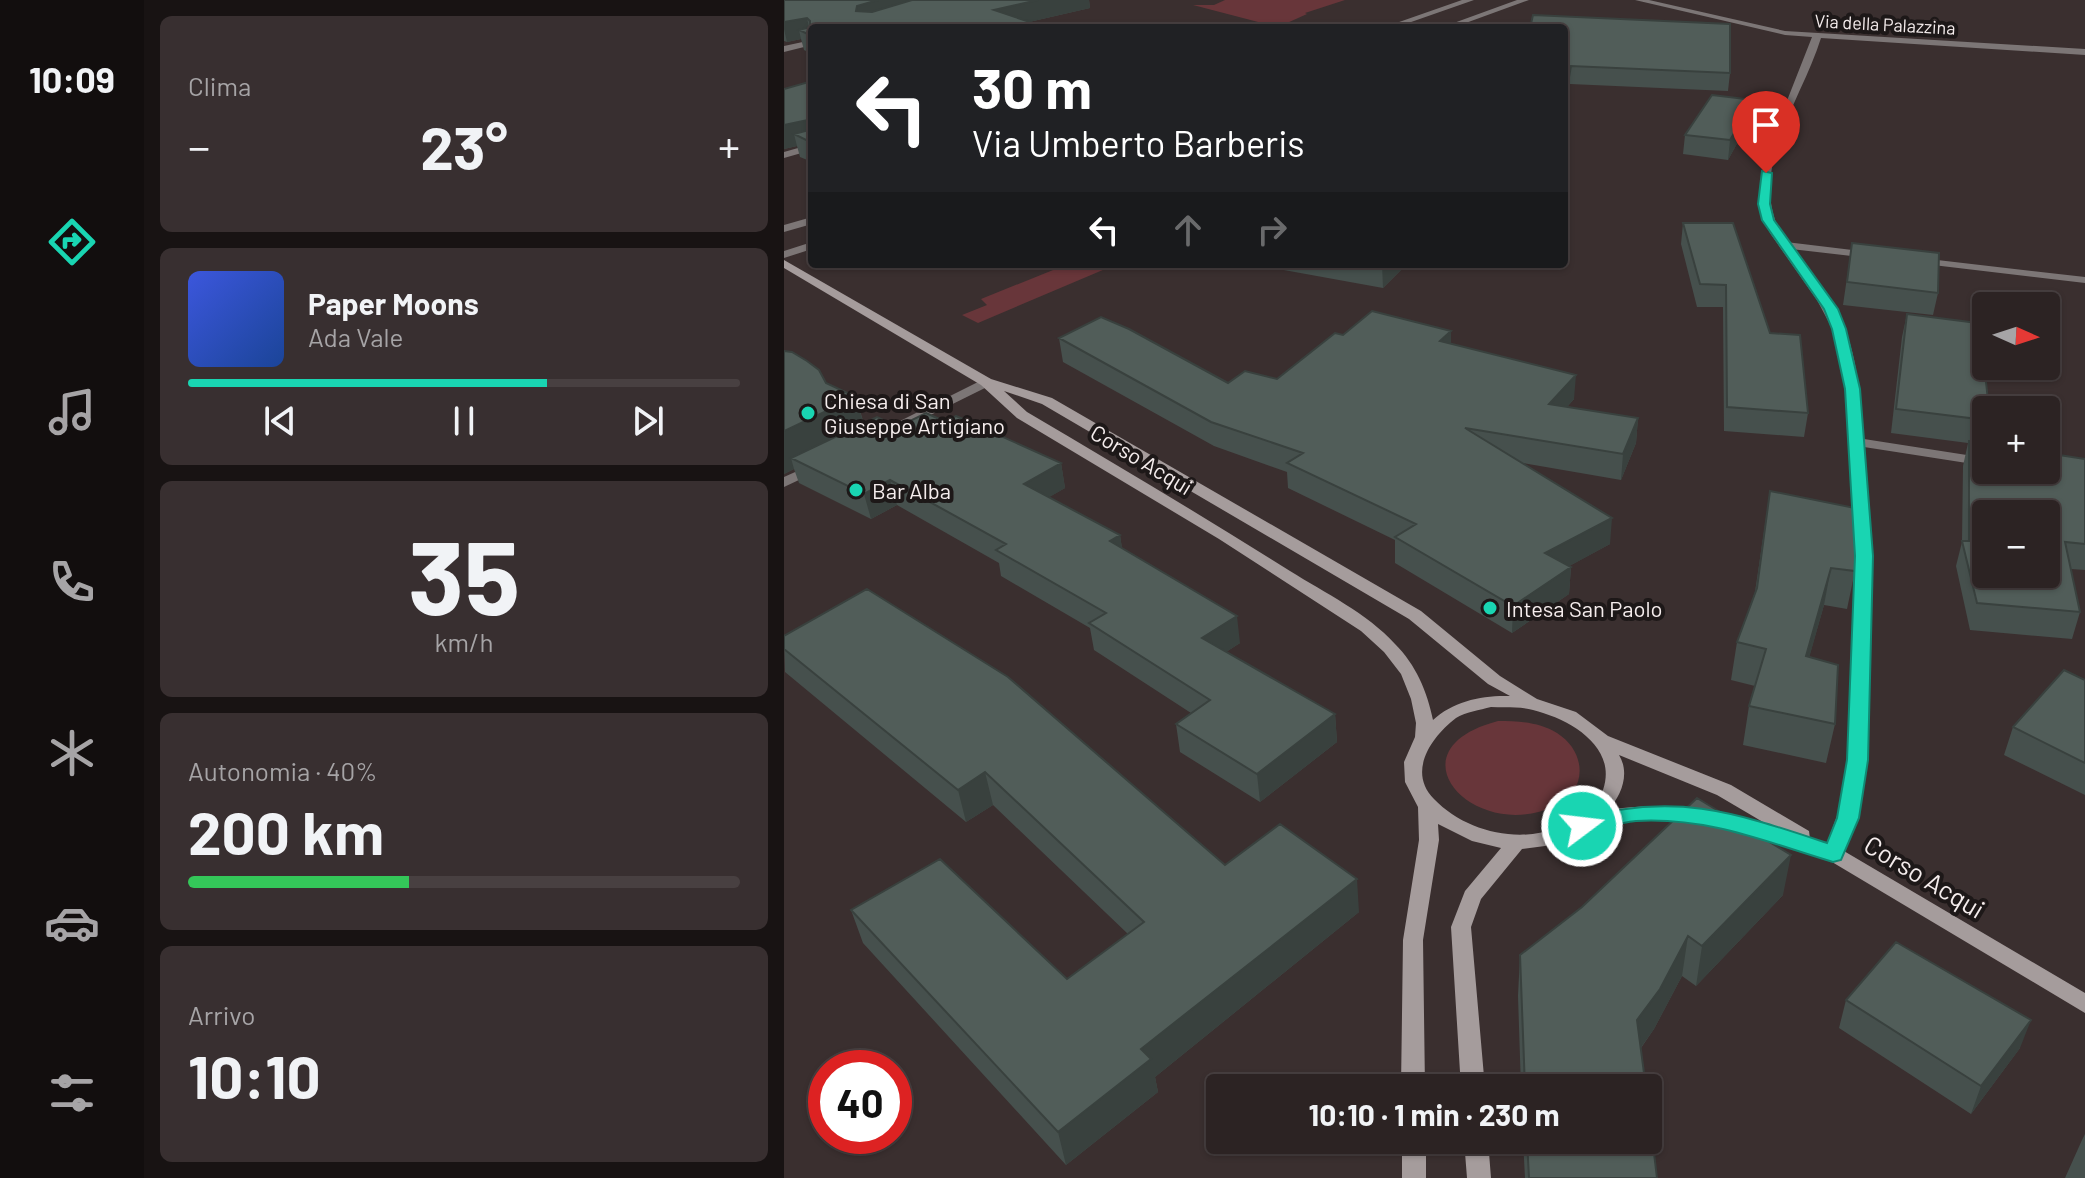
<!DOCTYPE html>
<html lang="it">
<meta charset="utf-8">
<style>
body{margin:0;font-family:Barlow,sans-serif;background:#382f30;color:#f1f3f6;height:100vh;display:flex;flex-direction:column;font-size:30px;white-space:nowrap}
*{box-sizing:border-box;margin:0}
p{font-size:26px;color:#a6a4a6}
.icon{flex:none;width:44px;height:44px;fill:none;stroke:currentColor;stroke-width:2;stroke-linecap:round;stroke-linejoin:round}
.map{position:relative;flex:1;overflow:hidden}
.side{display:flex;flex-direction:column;gap:16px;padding:16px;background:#181313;width:640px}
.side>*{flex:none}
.hud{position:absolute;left:24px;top:24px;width:760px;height:244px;border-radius:8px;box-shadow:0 2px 6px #0004,0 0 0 2px #484041;background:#202124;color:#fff;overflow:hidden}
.needle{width:52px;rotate:93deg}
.controls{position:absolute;left:1188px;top:292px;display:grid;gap:16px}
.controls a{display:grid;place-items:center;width:88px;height:88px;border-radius:8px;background:#2c2323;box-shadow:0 2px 6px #0004,0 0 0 2px #484041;font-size:40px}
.speed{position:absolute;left:24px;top:1050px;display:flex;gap:16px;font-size:40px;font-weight:700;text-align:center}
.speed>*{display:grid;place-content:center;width:104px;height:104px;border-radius:50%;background:#2c2323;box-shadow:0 2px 6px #0004,0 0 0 2px #484041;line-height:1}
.speed .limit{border:12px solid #d22;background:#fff;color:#111}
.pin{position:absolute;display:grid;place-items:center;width:68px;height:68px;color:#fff;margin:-82px -34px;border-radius:50% 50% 50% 0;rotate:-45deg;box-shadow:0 0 8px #0007}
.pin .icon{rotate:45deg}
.me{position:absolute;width:88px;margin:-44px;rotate:75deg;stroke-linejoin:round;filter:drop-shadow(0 0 6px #0008)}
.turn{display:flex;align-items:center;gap:28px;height:168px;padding:0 32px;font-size:36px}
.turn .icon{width:104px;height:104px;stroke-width:2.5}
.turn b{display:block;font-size:56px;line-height:68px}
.lanes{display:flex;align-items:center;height:76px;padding:0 32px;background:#0003;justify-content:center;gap:40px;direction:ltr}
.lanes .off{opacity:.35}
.big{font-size:60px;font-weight:700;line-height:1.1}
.side .tile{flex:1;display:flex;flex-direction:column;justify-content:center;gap:12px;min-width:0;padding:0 28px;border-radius:12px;background:#382f30}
.side .dial{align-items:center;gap:0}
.dial b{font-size:104px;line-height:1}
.song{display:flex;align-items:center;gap:24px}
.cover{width:96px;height:96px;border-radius:12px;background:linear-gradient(135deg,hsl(230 70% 55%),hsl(220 70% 35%))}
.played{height:8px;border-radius:4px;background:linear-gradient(90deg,#19d5b2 65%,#484041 65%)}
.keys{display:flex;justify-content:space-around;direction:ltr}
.heat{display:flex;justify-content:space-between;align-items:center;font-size:44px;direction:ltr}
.charge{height:12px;border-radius:6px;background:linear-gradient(90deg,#34c759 40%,#484041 0)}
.trip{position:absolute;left:422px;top:1074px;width:456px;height:80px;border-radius:8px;background:#2c2323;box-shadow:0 2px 6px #0004,0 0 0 2px #484041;font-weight:700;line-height:80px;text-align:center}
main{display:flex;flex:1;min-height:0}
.tabs{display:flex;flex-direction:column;width:144px;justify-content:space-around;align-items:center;background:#120e0e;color:#a6a4a6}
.tabs .icon{width:56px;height:56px}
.tabs .current{color:#19d5b2}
.tabs b{font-size:36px;color:#f1f3f6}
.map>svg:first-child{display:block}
.green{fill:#68363a}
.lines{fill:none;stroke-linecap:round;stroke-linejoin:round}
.street{fill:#7c7676;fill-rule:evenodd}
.secondary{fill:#a59c9c;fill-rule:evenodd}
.wall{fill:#46504d}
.shaded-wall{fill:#39413e}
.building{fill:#515d59;stroke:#39413e;stroke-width:2;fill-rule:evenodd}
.route{fill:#19d5b2;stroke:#108a74;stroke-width:2}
.poi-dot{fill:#19d5b2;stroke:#1d1818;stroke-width:3}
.labels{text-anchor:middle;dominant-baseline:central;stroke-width:8;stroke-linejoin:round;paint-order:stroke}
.far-street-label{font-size:18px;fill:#f5eded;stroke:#1d1818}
.poi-label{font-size:22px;fill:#f5eded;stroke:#1d1818;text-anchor:start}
.street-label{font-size:22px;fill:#f5eded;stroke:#1d1818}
.near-street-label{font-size:26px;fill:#f5eded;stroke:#1d1818}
</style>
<main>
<nav class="tabs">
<b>10:09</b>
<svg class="icon current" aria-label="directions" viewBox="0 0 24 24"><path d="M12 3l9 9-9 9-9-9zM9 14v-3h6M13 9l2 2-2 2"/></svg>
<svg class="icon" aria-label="music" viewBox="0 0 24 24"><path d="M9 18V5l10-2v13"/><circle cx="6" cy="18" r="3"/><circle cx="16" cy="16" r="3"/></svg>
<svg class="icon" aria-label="phone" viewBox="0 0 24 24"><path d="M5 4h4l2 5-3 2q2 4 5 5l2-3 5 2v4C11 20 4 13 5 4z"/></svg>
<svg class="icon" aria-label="climate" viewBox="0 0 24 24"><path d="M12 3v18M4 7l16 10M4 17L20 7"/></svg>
<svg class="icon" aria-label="car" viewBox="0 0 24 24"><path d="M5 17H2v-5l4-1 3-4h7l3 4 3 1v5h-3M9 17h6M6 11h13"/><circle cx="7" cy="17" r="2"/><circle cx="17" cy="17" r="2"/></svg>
<svg class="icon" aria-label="filters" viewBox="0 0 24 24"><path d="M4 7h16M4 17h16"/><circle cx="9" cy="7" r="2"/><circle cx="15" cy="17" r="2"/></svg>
</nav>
<section class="side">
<div class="tile"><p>Clima</p>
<div class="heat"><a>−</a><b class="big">23°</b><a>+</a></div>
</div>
<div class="tile">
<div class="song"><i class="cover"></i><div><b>Paper Moons</b><p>Ada Vale</p></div></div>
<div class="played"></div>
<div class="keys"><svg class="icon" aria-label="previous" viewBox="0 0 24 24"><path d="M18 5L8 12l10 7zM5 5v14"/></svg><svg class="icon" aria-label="pause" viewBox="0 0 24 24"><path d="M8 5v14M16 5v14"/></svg><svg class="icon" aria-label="next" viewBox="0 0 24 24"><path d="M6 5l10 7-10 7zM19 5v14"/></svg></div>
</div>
<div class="tile dial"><b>35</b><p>km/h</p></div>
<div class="tile"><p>Autonomia · 40%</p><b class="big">200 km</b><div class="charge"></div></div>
<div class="tile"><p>Arrivo</p><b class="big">10:10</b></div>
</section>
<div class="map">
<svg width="1301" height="1178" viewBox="0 0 1301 1178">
<rect width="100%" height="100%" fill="#3a2f2f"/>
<path class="green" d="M441,0H561L521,13L523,14L503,23L504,28H475L478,23L409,5H430Z
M284,264H333L194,323L178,315L203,305L197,299Z
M714,721C735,721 755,722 773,733C803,752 804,791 771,806C690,844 603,750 714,721Z"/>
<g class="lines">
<path class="street" d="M678,0H690L610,28H598Z
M733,0H745L668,28H656Z
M851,0H865L1001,31L1301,49V55L1037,38C1017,103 958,175 1002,242L1085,252L1091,255L1085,258L1007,249C1023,271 1042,292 1055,316C1074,352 1076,399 1080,439L1202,458V466L1080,447C1087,529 1088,610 1085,692C1083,749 1085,807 1056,859L1049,861L1042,859L1039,854L1059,799L1066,750L1071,576L1064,418L1058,366L1050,332L1033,300L986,233L975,202L980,159L1028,37L1001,35Z
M28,40V45L0,52V46Z
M28,144V150L0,158V152Z
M28,217V224L0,232V225Z
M28,242V249L0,258V251Z
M1136,258L1301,277V283L1132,263L1130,261Z
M202,378L207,379V385L98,439H88L86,436Z
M29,464L36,468L34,471L0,487V477Z"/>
<path class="secondary" d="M0,260L207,379L268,398L637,611L716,676L753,699L792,712L824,736L947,785L1025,831L1026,839L1048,844L1301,993V1013L1043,859L966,834L911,822L854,820L825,824L761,846L738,849L697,899L687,927L701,1088H677L667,927L681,891L717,848L688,841L654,824L655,840L639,940L641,1088H617L619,940L635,840L634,807L621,782L620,762L631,737L632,723L627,699L617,674L600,652L577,631L435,539L233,418L197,385L0,268ZM220,391L258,404L625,619L704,684L726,696C699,695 669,701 649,720C643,691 632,665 611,644C583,613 541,593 506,571C419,516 331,464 243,412ZM707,707C720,708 736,706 749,710C785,719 834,746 819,790C817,797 808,803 803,808C763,850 688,839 650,799C623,772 647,737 672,718C681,712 696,710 707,707ZM835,755L933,795L984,825C931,809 880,801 824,810C838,795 846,773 835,755Z
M618,1140H642V1178H618Z
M680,1140H704L707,1178H683Z"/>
</g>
<path class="wall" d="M0,0H305L306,8L245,22L28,28V54L20,50L17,39L3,42L0,41Z
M780,28L946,73L944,91L786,84L784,96L780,95Z
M28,81V162L16,157L13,146L0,149Z
M970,100L967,118L944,160L899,154L901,135Z
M899,223L986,333L1024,413L1020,437L940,431L939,307H913L897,244Z
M1068,243L1154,293L1149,315L1059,305Z
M467,264H623L599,288Z
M1123,314L1200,363L1202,410V436L1200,443L1301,459V570L1287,569L1296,612L1288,639L1186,630L1172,566L1178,542L1179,466L1184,443L1107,433L1118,337Z
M667,331V343L790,399L783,407L854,418L852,443L837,480L738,463L826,544L785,566L787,567L785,594L728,633L611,563V540L504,488L503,472L430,446L279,362L275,338L444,383L493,379L559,335Z
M42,383L72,397L80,424L114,427L162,422L277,463L281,488L265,497L336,535L338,549L456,643L442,652L551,714L553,742L476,802L396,752L392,724L407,713L310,650L306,628L217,576L215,563L113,505L87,519L15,483L10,469L0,474Z
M986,491L1071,571L1063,609L1040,605L1025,657L1051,724L1042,763L959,745L965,706L971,686L947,680L953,642L971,592Z
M0,636L441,865L575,912L371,1077L374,1092L282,1165L79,943L67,910L283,979L344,934L209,805L182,822L1,672Z
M1301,680V795L1220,755L1229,727Z
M999,895L912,986L898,976L870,1029L857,1048L862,1088H737L734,996L736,955Z
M1062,1000L1236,1048L1187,1114L1055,1028Z
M1301,1134V1178H1281L1298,1140Z
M739,1140H864L873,1178H741Z"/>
<path class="shaded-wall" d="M94,0H161L77,28L72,11L73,6Z
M254,0H305L306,8L219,28L210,10Z
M23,18L27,36L15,30L17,39L3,42L0,29V22Z
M970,100L967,118L944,160L946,140Z
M24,120L28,134H10L13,146L0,149V125Z
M598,264H623L599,288Z
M667,331V354L656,341Z
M792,375L790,399L764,428L765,404Z
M72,397L82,433L7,458L10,469L0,474V431Z
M854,418L852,443L837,480L839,454Z
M277,463L281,488L245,509L240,484Z
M106,480L113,505L87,519L80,494Z
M828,518L826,544L760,580L761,553Z
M336,535L340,561L326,541Z
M787,567L785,594L728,633L729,606Z
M1047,568L1040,605L1015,694L1022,656Z
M453,616L456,643L422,665L418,638Z
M551,714L553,742L476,802L473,774Z
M201,772L209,805L182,822L174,790Z
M1007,855L999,895L912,986L918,946Z
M573,879L575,912L371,1077L374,1092L282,1165L274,1132L357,1049Z
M904,936L898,976L870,1029L848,1060L853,1020Z
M1247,1020L1236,1048L1187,1114L1197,1086Z"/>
<path class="building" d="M0,0H94L73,6L72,11L88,12L128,0H254L210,10L264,28H28V36L15,30L26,27V21L23,18L0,22Z
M749,15L946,24V73L787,66L785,77H780V28H746Z
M28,81V143L10,134L25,130L24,120L0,125V89Z
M928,95L970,100L946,140L901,135Z
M899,223H949L986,333L1016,335L1024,413L943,407L942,285L916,284Z
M1068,243L1155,253L1154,293L1063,282Z
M588,311L667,331L656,341L792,375L765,404L854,418L839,454L681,428L828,518L761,553L787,567L729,606L611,537L632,524L503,463L519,453L427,422L275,338L317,317L345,329L444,383L461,371L493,379L551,333L559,335Z
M1123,314L1201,324L1200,363L1205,410H1202V420L1112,409Z
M0,351L8,352L23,361L35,370L42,383L72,397L0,431Z
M142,413L162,422L172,416L277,463L240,484L336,535L326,541L453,616L418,638L551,714L473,774L392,724L426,700L305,623L322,613L212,550L222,544L106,480L80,494L7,458L93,417L114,427Z
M1185,441L1202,443V470H1262V453L1301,459V544L1281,542L1296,612L1193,603L1178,541H1185ZM1202,514H1262V574H1202Z
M986,491L1071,508V571L1047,568L1022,656L1054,665L1051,724L965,706L982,649L953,642L973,588Z
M83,589L224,677L441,865L496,824L573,879L357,1049L367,1059L274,1132L67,910L156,859L283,979L360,922L201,772L174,790L0,649V636Z
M1280,670L1301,680V763L1229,727Z
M913,798L1007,855L918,946L904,936L876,989L853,1020L862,1088H741L736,955L798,907Z
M1112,942L1247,1020L1197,1086L1062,1000Z
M864,1103L873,1178H745L743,1140H864Z"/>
<path class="route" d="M978,171L988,173L986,204L990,220L1054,309L1062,329L1076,389L1089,556L1084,760L1075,818L1057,860L1049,862C982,842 925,817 852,821C835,822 816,830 798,834L791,832L787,826L791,820C889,791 950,812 1043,843L1053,818L1063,760L1071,556L1061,389L1048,329L1040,309L978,220L974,204Z"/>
<g class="poi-dot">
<circle cx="24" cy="413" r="8"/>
<circle cx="72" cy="490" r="8"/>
<circle cx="706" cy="608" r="8"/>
</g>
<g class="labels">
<g class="far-street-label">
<text transform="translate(1101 24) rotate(3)">Via della Palazzina</text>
</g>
<g class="poi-label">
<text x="40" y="400">Chiesa di San<tspan x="40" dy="25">Giuseppe Artigiano</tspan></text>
<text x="88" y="490">Bar Alba</text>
<text x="722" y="608">Intesa San Paolo</text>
</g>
<g class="street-label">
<text transform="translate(358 459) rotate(31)">Corso Acqui</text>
</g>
<g class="near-street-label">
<text transform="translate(1141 876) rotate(31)">Corso Acqui</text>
</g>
</g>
</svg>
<div class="controls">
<a><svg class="needle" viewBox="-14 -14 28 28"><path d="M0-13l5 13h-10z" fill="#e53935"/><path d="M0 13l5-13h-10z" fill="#a6a4a6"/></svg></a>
<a>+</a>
<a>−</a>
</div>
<div class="speed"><div class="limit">40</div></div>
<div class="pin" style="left:982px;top:173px;background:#d93025"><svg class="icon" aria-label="arrive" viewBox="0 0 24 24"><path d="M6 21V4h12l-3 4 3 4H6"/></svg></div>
<svg class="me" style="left:798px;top:826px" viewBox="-20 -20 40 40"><circle r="17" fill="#19d5b2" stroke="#fff" stroke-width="3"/><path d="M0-11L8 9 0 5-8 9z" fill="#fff"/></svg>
<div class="trip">10:10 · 1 min · 230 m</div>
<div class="hud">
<div class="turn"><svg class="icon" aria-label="left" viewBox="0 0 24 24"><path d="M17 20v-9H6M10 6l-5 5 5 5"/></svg><div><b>30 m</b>Via Umberto Barberis</div></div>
<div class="lanes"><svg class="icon" aria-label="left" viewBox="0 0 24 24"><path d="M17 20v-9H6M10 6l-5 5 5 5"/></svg><svg class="icon off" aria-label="ahead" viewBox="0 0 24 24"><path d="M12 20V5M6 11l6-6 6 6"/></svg><svg class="icon off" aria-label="right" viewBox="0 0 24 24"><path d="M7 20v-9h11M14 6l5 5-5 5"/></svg></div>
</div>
</div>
</main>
